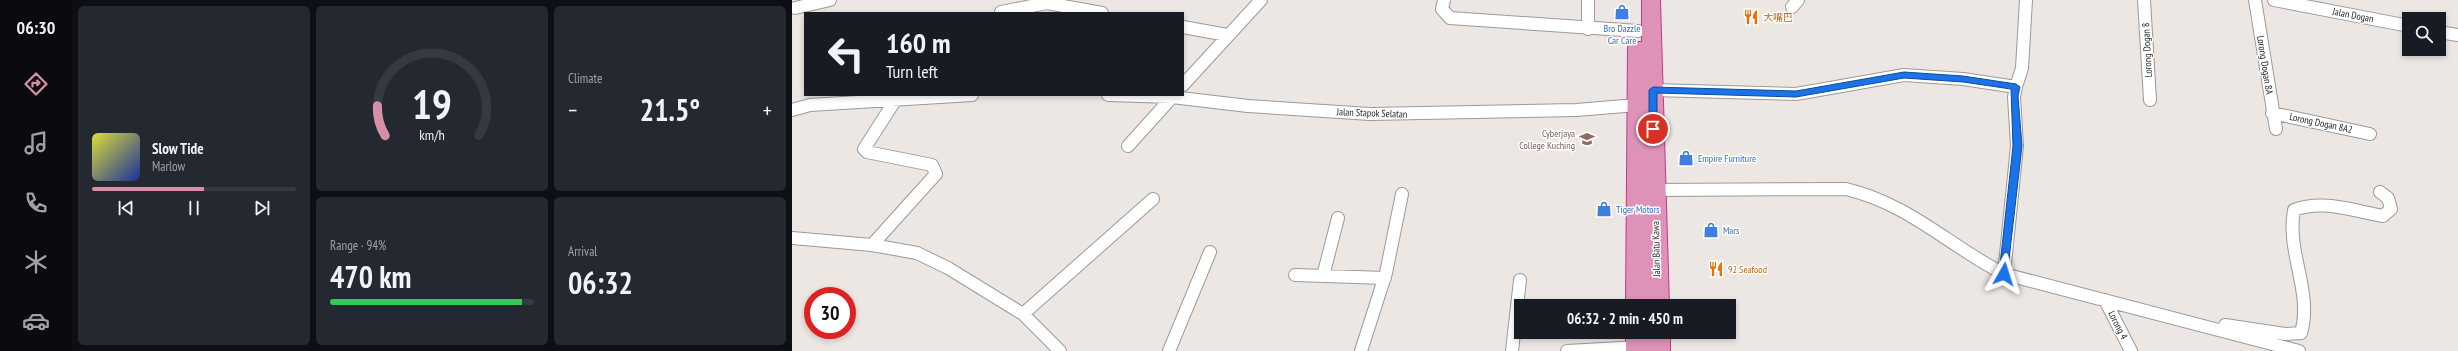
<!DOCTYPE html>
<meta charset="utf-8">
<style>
body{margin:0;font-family:"PT Sans Narrow","Noto Sans SC",sans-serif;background:#242831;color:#f1f3f6;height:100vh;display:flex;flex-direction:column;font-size:15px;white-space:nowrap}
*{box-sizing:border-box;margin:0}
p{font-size:13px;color:#9ea1a6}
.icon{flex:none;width:22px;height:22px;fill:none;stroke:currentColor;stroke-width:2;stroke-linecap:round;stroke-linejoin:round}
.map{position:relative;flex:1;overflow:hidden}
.panel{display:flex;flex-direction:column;gap:6px;padding:6px;background:#0d0f14;width:720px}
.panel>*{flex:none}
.guide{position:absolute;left:12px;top:12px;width:380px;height:84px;border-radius:0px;box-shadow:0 2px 6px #0003;background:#171b24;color:#f1f3f6;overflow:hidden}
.fabs{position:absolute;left:1610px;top:12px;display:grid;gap:8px}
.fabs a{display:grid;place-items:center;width:44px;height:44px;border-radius:0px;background:#171b24;box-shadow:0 2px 6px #0003;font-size:20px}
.speed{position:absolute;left:12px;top:287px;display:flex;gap:8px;font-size:20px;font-weight:700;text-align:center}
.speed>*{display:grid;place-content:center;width:52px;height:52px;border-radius:50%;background:#171b24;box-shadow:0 2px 6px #0003;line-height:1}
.speed .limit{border:6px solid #d22;background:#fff;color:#111}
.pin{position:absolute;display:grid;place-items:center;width:34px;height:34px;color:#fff;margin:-17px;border:2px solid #fff;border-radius:50%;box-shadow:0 1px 4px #0007}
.me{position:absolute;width:44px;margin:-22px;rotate:6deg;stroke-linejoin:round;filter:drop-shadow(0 0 3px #0008)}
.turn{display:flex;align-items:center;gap:14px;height:84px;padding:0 16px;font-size:18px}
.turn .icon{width:52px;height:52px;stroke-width:2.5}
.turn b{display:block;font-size:28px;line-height:34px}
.big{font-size:30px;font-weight:800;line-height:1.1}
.panel .widget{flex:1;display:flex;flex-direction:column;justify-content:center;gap:6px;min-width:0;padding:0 14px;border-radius:6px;background:#242831}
.panel .dial{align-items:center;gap:0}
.dial svg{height:104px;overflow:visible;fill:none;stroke:#363941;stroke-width:7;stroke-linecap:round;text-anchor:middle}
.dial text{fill:#f1f3f6;stroke:none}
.song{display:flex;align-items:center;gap:12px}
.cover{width:48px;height:48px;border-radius:6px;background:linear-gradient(135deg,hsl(60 70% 55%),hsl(230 70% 35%))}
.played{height:4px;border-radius:2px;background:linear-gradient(90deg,#d78ea7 55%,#363941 55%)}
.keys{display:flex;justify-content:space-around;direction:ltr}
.heat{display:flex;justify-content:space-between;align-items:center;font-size:22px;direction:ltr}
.charge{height:6px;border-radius:3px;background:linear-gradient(90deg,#34c759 94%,#363941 0)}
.panel .tiles{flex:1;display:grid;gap:6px;grid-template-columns:repeat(3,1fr)}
.widget:first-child{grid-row:span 2}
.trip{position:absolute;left:722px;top:299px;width:222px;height:40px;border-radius:0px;background:#171b24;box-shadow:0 2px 6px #0003;font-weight:800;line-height:40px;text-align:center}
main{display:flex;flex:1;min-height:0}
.tabs{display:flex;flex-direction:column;width:72px;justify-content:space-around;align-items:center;background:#090b0e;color:#9ea1a6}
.tabs .icon{width:28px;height:28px}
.tabs .active{color:#d78ea7}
.tabs b{font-size:18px;color:#f1f3f6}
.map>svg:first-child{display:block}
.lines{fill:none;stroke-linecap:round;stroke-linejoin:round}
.street-casing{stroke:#9a9a9a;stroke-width:14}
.highway-casing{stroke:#c83496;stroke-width:2}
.street{stroke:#fff;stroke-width:12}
.highway{fill:#de92b8;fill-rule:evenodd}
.route{fill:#1a73e8;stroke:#114b97}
.labels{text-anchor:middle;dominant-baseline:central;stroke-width:3;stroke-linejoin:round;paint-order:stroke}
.street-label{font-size:10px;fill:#1d1d1d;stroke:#fff}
.food-label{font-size:10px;fill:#c56008;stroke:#fff;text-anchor:start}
.shop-label{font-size:10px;fill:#366cbe;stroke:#fff;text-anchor:start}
.education-label{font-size:10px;fill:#785e54;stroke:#fff;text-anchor:end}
</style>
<main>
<nav class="tabs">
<b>06:30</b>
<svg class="icon active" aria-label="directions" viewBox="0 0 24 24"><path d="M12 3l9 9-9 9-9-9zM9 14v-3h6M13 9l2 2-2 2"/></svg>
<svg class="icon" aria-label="music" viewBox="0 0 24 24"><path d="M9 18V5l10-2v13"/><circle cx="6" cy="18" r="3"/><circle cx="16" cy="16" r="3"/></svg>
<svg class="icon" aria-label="phone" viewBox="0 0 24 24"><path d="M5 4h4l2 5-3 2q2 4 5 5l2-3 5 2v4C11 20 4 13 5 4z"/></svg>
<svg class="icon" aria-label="climate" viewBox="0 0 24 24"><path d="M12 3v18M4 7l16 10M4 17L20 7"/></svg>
<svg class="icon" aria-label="car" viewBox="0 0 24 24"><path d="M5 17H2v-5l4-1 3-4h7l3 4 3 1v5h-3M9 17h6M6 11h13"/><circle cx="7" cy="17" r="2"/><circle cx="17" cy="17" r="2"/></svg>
</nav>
<section class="panel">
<div class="tiles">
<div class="widget">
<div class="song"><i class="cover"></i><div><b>Slow Tide</b><p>Marlow</p></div></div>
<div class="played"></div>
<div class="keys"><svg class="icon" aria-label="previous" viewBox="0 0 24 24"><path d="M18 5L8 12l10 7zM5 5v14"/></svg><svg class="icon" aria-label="pause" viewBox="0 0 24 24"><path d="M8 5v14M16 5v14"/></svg><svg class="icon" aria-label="next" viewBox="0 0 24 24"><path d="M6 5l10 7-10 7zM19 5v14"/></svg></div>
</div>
<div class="widget dial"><svg viewBox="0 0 100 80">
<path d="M14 69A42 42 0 1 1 86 69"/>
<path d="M14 69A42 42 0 0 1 8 46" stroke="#d78ea7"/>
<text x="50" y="56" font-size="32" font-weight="700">19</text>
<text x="50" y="72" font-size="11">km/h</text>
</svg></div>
<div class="widget"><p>Climate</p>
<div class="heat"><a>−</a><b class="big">21.5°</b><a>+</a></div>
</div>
<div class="widget"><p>Range · 94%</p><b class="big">470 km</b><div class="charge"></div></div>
<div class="widget"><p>Arrival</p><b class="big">06:32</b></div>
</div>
</section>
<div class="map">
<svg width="1666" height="351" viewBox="0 0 1666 351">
<rect width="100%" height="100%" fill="#ede7e4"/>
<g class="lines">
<g class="street-casing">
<path id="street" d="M652,0L650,9L658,18L846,31
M796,0V29
M1352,0L1358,100
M1463,0L1484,129
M1482,0L1617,26
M255,3L310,13
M1000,7L1006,0
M3,8L38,0
M209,12L255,3L260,0
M391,27L435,35
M1647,32L1666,35
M391,85L469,0
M1224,87L1222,97L1225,146L1212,274L1507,351
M861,90L1004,94L1112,75L1171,79L1224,87L1230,68L1234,0
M316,95L380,97L456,106L578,114L784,110L845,105
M0,110L18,105L180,95
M1480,113L1578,134
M336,146L382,95
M863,190L1054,189C1117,204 1156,245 1212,274
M0,238L80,245L125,253L156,268L231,314L268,351
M80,245L144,174L140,165L75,152L72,149L104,99
M503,275L593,278
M531,276L546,218
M1313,300L1339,351
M231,314L361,199
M1433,325L1493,334L1509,333C1521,292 1494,252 1502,210C1531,199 1562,211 1591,216L1599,209L1596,198L1588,192
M377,351L418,252
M569,351L594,273L610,194
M720,351L728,280
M775,351L847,347"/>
</g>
<g class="highway-casing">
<path id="highway" d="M850,0H868L877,306H834L836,47L839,42H850Z
M834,332H878V351H834Z"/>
</g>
<use href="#street" class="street"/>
<use href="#highway" class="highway"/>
</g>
<path class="route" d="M1112,72L1171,76L1224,84L1228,87L1226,96L1230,146L1215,277L1212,278L1207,274L1221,146L1219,89L1171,82L1112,78L1004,97L865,93V129L861,132L857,129V90L861,87L1004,91Z"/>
<defs>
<g id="shop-bare" transform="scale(1.2)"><path d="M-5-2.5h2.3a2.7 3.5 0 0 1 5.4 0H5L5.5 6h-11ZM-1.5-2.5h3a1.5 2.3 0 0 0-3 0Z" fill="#3f7fe0" stroke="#fff" stroke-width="2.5" paint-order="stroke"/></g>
<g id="restaurant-bare" transform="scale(1.2)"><path d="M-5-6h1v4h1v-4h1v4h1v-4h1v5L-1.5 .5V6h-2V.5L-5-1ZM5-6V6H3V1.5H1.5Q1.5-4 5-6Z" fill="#e8710a" stroke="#fff" stroke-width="2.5" paint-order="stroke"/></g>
<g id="university-bare" transform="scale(1.2)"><path d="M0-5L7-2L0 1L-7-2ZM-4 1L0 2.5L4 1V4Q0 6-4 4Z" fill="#8d6e63" stroke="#fff" stroke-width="2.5" paint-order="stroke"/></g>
</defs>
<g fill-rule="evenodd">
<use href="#shop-bare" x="830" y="12"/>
<use href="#restaurant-bare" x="959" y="17"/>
<use href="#university-bare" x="795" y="139"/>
<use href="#shop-bare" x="894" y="158"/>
<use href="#shop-bare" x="812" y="209"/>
<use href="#shop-bare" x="919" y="230"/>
<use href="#restaurant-bare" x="924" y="269"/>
</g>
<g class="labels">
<g class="street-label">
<text transform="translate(1561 15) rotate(11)">Jalan Dogan</text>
<text transform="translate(1355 50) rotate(-93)">Lorong Dogan 8</text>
<text transform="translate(1473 65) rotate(81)">Lorong Dogan 8A</text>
<text transform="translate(580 113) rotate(2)">Jalan Stapok Selatan</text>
<text transform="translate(1529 123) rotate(12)">Lorong Dogan 8A2</text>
<text transform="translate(864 249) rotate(-91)">Jalan Batu Kawa</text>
<text transform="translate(1326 325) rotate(63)">Lorong 4</text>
</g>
<g class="food-label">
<text x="971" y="17">大嘴巴</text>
<text x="936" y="269">92 Seafood</text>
</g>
<g class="shop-label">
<text x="830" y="28" text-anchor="middle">Bro Dazzle<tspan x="830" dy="12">Car Care</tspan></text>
<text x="906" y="158">Empire Furniture</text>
<text x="824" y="209">Tiger Motors</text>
<text x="931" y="230">Mars</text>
</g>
<g class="education-label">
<text x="783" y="133">Cyberjaya<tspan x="783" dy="12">College Kuching</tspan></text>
</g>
</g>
</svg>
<div class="fabs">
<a><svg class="icon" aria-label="search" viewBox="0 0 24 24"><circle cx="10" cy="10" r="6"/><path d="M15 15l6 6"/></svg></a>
</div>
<div class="speed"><div class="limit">30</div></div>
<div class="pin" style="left:861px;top:129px;background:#d93025"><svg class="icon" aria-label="arrive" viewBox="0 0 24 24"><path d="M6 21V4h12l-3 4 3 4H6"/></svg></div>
<svg class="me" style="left:1212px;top:274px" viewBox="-20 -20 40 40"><path d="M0-17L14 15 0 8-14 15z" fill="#1a73e8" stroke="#fff" stroke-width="4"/></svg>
<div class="trip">06:32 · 2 min · 450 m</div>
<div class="guide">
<div class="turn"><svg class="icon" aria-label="left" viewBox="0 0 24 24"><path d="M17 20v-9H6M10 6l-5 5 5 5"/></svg><div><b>160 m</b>Turn left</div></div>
</div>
</div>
</main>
